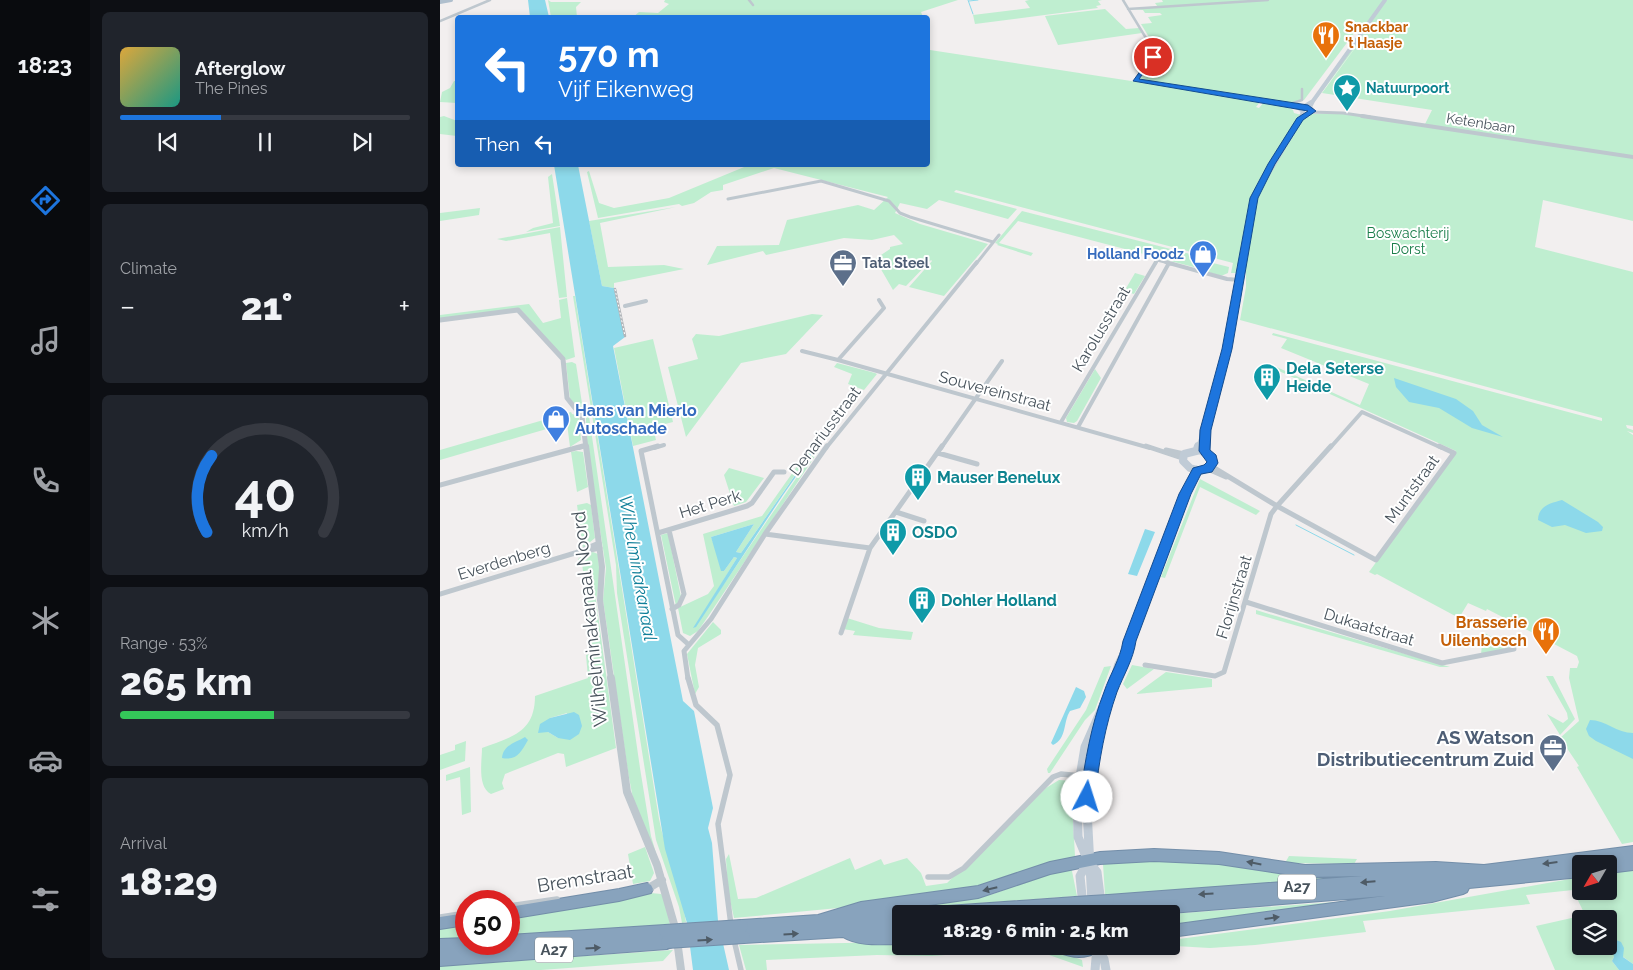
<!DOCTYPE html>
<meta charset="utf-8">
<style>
body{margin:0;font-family:Raleway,sans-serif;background:#20242c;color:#f1f3f6;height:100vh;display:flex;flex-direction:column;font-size:19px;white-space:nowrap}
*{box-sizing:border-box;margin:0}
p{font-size:16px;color:#9ea1a6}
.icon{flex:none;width:28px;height:28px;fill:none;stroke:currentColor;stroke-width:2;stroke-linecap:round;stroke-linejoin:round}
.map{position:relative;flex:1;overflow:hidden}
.sheet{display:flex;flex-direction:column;gap:12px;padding:12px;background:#0d0f14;width:350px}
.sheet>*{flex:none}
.guide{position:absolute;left:15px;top:15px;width:475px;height:152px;border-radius:5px;box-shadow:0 2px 8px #0003;background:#1d75de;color:#fff;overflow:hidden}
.needle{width:32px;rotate:231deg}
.buttons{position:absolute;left:1132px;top:855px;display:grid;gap:10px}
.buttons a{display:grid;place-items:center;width:45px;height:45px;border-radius:5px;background:#171b24;box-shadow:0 2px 8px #0003;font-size:25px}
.speed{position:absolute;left:15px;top:890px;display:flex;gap:10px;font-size:25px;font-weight:700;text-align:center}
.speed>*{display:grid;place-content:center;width:65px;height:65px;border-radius:50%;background:#171b24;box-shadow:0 2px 8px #0003;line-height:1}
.speed .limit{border:8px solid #d22;background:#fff;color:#111}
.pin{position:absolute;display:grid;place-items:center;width:42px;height:42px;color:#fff;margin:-21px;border:2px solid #fff;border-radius:50%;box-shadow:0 1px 5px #0007}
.me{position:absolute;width:55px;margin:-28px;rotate:5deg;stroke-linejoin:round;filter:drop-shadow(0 0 4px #0008)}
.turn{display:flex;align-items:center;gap:18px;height:105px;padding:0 20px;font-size:22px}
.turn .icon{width:65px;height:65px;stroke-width:2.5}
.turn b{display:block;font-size:35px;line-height:42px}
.then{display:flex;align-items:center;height:48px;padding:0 20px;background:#0003;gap:10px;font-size:19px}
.big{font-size:38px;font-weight:800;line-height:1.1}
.sheet .card{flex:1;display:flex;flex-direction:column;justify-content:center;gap:8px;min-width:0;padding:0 18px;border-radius:8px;background:#20242c}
.sheet .dial{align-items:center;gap:0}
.dial svg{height:130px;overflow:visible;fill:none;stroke:#363941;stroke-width:7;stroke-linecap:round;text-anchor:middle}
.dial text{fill:#f1f3f6;stroke:none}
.song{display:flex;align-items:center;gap:15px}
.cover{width:60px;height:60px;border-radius:8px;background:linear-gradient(135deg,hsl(40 70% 55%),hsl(170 70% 35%))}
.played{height:5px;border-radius:2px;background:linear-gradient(90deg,#1d75de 35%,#363941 35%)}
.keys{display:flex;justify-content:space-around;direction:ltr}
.heat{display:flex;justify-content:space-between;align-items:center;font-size:28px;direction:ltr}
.charge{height:8px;border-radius:4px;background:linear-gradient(90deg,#34c759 53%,#363941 0)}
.trip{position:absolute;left:452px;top:905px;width:288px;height:50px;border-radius:5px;background:#171b24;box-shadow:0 2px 8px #0003;font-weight:800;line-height:50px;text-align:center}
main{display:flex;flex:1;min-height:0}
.tabs{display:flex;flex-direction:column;width:90px;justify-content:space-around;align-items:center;background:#090b0e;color:#9ea1a6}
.tabs .icon{width:35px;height:35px}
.tabs .selected{color:#1d75de}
.tabs b{font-size:22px;color:#f1f3f6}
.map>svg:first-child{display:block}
.green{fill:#bfeed0;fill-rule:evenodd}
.water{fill:#8dd9ea}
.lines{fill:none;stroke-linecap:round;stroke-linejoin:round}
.stream{stroke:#8dd9ea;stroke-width:1}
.motorway-casing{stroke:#738ea9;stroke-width:2}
.minor-far4{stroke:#bec7ce;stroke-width:2.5}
.minor-far3{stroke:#bec7ce;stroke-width:3}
.minor-far2{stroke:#bec7ce;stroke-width:4}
.minor-far1{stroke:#bec7ce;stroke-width:5}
.minor{stroke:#bec7ce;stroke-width:5.5}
.tertiary-far4{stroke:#bec7ce;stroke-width:3}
.tertiary-far3{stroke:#bec7ce;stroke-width:4}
.tertiary-far2{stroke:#bec7ce;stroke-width:5}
.tertiary-far1{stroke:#bec7ce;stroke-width:6}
.tertiary{stroke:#bec7ce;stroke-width:8}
.secondary-far4{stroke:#c0cbd6;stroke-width:4}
.secondary-far3{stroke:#c0cbd6;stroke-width:4.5}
.secondary-far2{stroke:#c0cbd6;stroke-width:5.5}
.secondary-far1{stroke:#c0cbd6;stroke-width:8}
.secondary{stroke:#c0cbd6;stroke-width:9}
.primary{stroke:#afbfcd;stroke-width:4}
.motorway{fill:#88a3bd;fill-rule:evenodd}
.rail-casing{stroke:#b1b5b9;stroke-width:2.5}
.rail{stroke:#fff;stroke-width:1;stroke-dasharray:2;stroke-linecap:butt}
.motorway-bridge-casing{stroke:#738ea9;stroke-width:14;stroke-linecap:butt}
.motorway-bridge{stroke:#88a3bd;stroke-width:12}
.oneway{fill:#4e5b66}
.route{fill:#1d75de;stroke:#134c90}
.labels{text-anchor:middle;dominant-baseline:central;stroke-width:4;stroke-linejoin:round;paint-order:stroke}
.far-food-label{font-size:14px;font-weight:bold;fill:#c56008;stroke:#fff;text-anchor:start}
.far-culture-label{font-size:14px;font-weight:bold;fill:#0d838f;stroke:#fff;text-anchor:start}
.far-street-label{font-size:14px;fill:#48535c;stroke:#fff}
.far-park-label{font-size:14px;fill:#197d49;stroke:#fff}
.far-shop-label{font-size:14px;font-weight:bold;fill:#366cbe;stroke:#fff;text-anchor:end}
.far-service-label{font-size:14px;font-weight:bold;fill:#4e5e75;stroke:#fff;text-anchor:start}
.shield{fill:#fff;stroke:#7f878d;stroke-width:1}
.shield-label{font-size:15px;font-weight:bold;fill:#48535c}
.street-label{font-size:16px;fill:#48535c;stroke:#fff}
.culture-label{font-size:16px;font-weight:bold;fill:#0d838f;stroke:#fff;text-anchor:start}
.shop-label{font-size:16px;font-weight:bold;fill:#366cbe;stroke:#fff;text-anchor:start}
.food-label{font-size:16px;font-weight:bold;fill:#c56008;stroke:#fff;text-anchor:end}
.water-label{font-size:18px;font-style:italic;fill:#0f7f99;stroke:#fff}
.near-street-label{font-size:19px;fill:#48535c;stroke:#fff}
.near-service-label{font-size:19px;font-weight:bold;fill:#4e5e75;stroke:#fff;text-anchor:end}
</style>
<main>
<nav class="tabs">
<b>18:23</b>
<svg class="icon selected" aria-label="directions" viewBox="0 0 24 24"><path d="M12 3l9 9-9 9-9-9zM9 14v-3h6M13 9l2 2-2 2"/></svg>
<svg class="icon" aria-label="music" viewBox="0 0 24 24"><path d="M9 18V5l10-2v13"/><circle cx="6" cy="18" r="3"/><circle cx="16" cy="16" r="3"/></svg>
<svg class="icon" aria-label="phone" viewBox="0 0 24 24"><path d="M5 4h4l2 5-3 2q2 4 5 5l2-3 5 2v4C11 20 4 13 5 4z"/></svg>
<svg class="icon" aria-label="climate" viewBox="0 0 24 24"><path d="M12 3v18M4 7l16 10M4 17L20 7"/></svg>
<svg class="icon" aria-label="car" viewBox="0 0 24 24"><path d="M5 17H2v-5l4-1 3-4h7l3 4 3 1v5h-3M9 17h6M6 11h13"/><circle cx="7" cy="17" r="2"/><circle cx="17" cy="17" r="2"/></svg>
<svg class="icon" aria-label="filters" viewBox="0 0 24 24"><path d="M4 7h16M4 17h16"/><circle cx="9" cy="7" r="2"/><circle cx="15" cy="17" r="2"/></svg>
</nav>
<section class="sheet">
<div class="card">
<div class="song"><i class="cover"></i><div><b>Afterglow</b><p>The Pines</p></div></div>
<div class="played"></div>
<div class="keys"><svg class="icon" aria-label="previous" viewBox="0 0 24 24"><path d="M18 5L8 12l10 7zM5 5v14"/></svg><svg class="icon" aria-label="pause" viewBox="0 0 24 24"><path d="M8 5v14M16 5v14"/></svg><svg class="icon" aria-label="next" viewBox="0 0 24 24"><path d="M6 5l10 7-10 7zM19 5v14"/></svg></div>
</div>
<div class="card"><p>Climate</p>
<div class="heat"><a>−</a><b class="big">21°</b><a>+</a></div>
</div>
<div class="card dial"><svg viewBox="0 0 100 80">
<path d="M14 69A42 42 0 1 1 86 69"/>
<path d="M14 69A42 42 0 0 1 17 22" stroke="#1d75de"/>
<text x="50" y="56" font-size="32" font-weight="700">40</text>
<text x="50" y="72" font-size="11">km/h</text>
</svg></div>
<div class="card"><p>Range · 53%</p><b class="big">265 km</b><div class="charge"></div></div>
<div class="card"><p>Arrival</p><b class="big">18:29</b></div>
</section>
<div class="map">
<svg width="1193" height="970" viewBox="0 0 1193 970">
<rect width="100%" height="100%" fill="#f2efef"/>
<path class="green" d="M108,0L111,2H141L136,7L137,17H111Z
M225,0H518L481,12L483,17L192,18L199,12L218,13L229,4L224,2Z
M589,0H662L658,1L661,5L656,6L658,8L535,24L533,15L590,8L585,1Z
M722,0H1193V221L1103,200L1095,247L1193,272V426L1186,425L1187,428L1193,430V433L1187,431L1193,435V842L1182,844L1137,767L1139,766L1120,738L1139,721L1129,678L1130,668H1137L1139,662L1137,656L1047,609L1046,611L1028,603L1019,618L937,574L935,575L929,572L1016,451L828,366L830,364L920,405L929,384L841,348L847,339L832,335L833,333L1162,421V418L800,320L806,287V266L797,264L796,273H791L793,263L516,190L514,192L577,209L568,219L499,200L487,209L460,203L455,213L480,224L548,244L504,296L469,287L492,261L491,260L466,286L459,284L453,290L435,259L450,249V247L463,244L454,235L432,240L404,238L326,255L323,251L267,265L277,246L339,245L347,220L418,205L434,210L448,197L334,168L283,185V190L271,192L254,203L242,206L239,204L158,218L147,172L149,171L159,203L174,208L229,198L309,165H488V34L490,50L821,101L816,107L819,108L824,102L843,105L853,110L854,113L869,117L871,114H867L899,113L985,124L992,110L882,93L932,25L872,105L928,25L921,24L864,100L847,104L699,80L720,55L701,24L712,23L708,17L722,15L720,13H705L703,10L692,9L718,7L715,3L723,2Z
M665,9L686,29L699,28L702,33L618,45L605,16Z
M14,81H17V103L0,102L2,92L10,88Z
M4,116L17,121V136L0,134V117Z
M112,174L120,226L86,232L93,228L113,223L108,177Z
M236,207L160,223L168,267L224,265L244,269L174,283V288L162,286L149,221Z
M40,208L39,215L0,221V213Z
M582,211L758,256L761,269L578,221L559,243L593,253L591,256L557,245L558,244L555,243Z
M120,227L127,297L119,298L110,233L66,241L57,239Z
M761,260L789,267L788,273L781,276L765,271Z
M695,273L705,276L694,294L678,290H685Z
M133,296H135L219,819C226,854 241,887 246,922L242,923L239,907L216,840L177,593L176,565Z
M127,298L135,357L126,360L80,309L0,319V315L89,304L103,323L121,318L119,300Z
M372,314L383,315L346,354L301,363L246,437L228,367L258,359L252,339L256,334L279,336Z
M213,339L233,422L213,427L216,440L193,446L174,348Z
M132,362L136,364L143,410L141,411L130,399L126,363Z
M397,363L435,373L437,374L424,390L408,384L412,374L394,367Z
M655,369L661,378L637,421L634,423L627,422L626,418Z
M148,409L200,768L211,836L218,860L194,804L188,772L163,600L166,568L146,439V410Z
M131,412L132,414L139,416L141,440L130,447L127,423L0,460V450Z
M370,448L379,450L267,618L258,631L250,636L243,633L238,608L268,594L274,586L263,534L322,516ZM374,452L254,628L297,558L294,557L284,571L271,537L314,524L296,552L301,553L364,462Z
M136,451L143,452L148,487L137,492L131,452Z
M289,468L324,478L306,502L294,506L284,475Z
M760,479L820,511L816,515L760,487L725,578L721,577Z
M147,503L151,505L155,538L143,548L137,505Z
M228,533L241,597L236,606L221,535Z
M153,552L158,554L160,578L156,600L176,748L126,767L124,754L118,753L65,774L62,783L64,789L51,794C37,787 42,761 42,748C71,737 95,733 95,696L148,678L146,655L153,653L142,563L138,564V559L144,554ZM127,713L118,738L108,732L110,718Z
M816,610L829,614L1010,667H1000L816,614Z
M407,618L439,628L473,632L471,640L413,635L415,631L403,629Z
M273,622L281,630V634L258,648L255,665L259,687L255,694L247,654Z
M1043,632L1070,647L1041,655Z
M692,665L714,669L687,689L683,684Z
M671,666L655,710L645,720L610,773H608L607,769L646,710L664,667Z
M726,672L772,679V687L696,694Z
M1106,676H1113L1135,719L1120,735L1107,714L1123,723L1128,719L1127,713Z
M26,741L25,761L0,770V755L15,750V745Z
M30,767L31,812L22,815L20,777L6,781V775Z
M619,780L633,781L632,804L635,856L634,859L564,883L430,905L294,918L288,891L286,859L289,854L298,899L316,898L410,858L415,870L441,859L444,865L467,858L481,873L486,886L507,883L606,788Z
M205,847L214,873L210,881L193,884L188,854Z
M849,856L917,859L914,864L845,863Z
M720,860L939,875L665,895L663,864Z
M631,866L637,896L430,911L553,894Z
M1193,870V964L1182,956L1174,957L1172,961L1179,970H1115L1096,926L1145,915L1133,890L1086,895L1090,904L923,921L926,932L815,945L770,948L735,946L677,952L676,946H731V940L950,911L1141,877V891H1169V873ZM1141,919H1169V946H1141Z
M211,893L221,894L225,897L230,925L69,937V917Z
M909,901L731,928L730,914Z
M26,923V939L0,941V927Z
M461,942V946H606L642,960L643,967L595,950L583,949L492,956L437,955L326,960L327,970H306L299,945Z
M233,950L223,961L101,970H0V966Z"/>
<path class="water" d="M88,0H105L109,17H90Z
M114,165H138L162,286L174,288L185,337L173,346L243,701L254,711L273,808L268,828L272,843L278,921L289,970H253L247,923L225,849Z
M954,378L1016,399L1033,411L1042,425L1063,437L1032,428L999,408L969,402L956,387Z
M372,451H374L343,495L256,627L253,628L297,558L294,557L284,571H281L271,537L314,524L296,552L301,553Z
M1122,500L1158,522L1163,527L1162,531L1146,533L1125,525L1112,527L1098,520C1098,506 1111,503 1122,500Z
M705,529L715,532L697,576L688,574Z
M636,687L644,691L646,697L640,708L630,711C623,722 627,739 613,745L611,743Z
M134,712L139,715L142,726L139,734L130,740L118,738L108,732L98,733L100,724L110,718Z
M1150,720C1165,720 1177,733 1193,733V759L1156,741L1149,736L1146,729Z
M85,737L88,740C81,752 77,761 62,758C63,745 75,743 85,737Z
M1176,940L1181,942L1184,948L1183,957L1193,964V970H1179L1172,961L1174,957L1171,943Z"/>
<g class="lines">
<path class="stream" d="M528,0L533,14
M529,1L538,0
M856,525L914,555"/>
<g class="motorway-casing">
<path id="motorway" d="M1193,846V870L1169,873V864H1164L1168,861L1136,865H1141V877L1029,888L1027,892L1023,894L992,902L731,937V925L945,896L718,914H664L663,911L665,906L662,901L664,897L668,895L923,876L865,877L779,864L714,861L660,864L610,874L538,898L461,909L466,910L467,914H461V944C443,944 419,947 403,937L304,943L299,942L298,937L301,932L297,931L296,926L297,921L302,920L378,915L421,902L538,886L610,862L660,852L714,849L779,852L865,865L996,862L1044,865Z
M207,883L211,885L213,889L211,893L179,901L69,919V907L179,889Z
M635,897L639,899L641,903L639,907L635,909L573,914H473L474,909L479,908Z
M26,913V925L0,929V917Z
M225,925L230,926L231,931L228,936L232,937L234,942L232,947L227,949L0,966V939L26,938V944H45L42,949L66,947L63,944H69V935Z
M614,946H664L663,951C643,959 635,959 615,951Z"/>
</g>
<path class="minor-far4" d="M309,0L313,5
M683,0L715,53L695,80
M688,9L828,0
M0,21L50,0
M695,80L838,103L860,109
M847,105L862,100V89"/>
<path class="minor-far3" d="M288,199L381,181L449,201L460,213L470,217L553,242
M536,264L559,235
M715,264L717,260L729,263
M729,264H731"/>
<path class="minor-far2" d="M726,262L729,263
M439,300L444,308L398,360L710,448
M185,306L206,301
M362,351L398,360
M621,422L716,262
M638,427L729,263L787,279L800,280
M139,448L145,446
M214,448L224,445
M386,448L537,262
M501,448L562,361
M890,448L922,412L1002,448"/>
<path class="minor-far1" d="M218,446L201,451L238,635L248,644
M706,446L742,458
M726,450L744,454
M498,453L537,464
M771,466L837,506
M768,469L786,477
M0,485L143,446
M837,506L936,560L1014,453L999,446
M837,506L891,446
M456,512L484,521
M229,530L244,594L239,605L232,609
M218,533L307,506L312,503L334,472H344
M325,534L430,548
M159,543L135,553L160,548
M0,594L135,553
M806,602L1002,663L1074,649
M401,633L430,548L502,446
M705,665L775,676L784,672L831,514L837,506
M248,679L244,651L271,619L325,534L387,446"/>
<path class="minor" d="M248,678L256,705L277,725L290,775L278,824L291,925
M488,877H509L524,868L613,777L621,774L641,776
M69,906L117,899
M0,917L26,913
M294,940L301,970"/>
<path class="tertiary-far4" d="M871,112L903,113L930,117"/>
<path class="tertiary-far3" d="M922,116L1193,157"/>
<path class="tertiary-far2" d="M0,320L78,310L123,359L127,398L142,417L146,448"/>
<path class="tertiary-far1" d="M146,446L162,567L160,600L171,679"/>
<path class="tertiary" d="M171,678L187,792L217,865L236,931
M207,889L222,880
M237,940L241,970"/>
<path class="secondary-far4" d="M861,117L863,111L860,109L873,101L945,0
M863,117L873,111L870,107L873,101"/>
<path class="secondary-far3" d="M861,118L862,116
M802,264L814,198L861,118L865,116"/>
<path class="secondary-far2" d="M758,448C784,392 792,322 803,262"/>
<path class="secondary-far1" d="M757,449L758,446
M760,450L772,458L771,466L761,471L750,468L743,461L744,454Z
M689,644L745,493L757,470
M674,679L678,665L690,641"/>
<path class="secondary" d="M652,903L647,810L651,764L674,678
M661,903L657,872L648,861L638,837L637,795L645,747L667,697
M643,906L640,876L648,861
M656,946L664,959L666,970
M655,970L657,947"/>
<path class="primary" d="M0,2L11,0"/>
<use href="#motorway" class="motorway"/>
<g class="rail-casing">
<path id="rail" d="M175,289L185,336"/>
</g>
<use href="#rail" class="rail"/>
<g class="motorway-bridge-casing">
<path id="motorway-bridge" d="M635,903L668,901
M636,913L669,911
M225,931L302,926
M227,942L304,937"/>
</g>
<use href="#motorway-bridge" class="motorway-bridge"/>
</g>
<defs><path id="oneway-solid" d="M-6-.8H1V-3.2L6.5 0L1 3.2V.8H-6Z" transform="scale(1.25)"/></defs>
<g class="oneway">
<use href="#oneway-solid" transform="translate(814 863) rotate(-169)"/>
<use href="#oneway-solid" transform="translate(1110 863) rotate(173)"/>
<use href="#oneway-solid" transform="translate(928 882) rotate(175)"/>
<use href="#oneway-solid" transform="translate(550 889) rotate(166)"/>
<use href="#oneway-solid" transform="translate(766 894) rotate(176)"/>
<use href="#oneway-solid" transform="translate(832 918) rotate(-8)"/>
<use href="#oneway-solid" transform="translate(351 934) rotate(-4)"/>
<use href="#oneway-solid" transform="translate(265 940) rotate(-4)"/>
<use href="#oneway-solid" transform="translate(153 948) rotate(-4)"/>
</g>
<path class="route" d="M711,56L716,57L699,79L868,105L876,111L863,120L835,164L818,198L792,349L771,430L770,450L776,455L778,463L772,472L761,474L751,494L696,641C693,660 684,674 677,692C665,726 659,761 655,797L653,802L647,804L642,802L640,797C645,761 651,725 664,692C670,674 680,660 683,641L739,494L753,468L764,465L767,462L759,451L760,430L782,349L810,198L828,164L857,118L868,111L693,81Z"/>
<defs>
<g id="restaurant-pin" transform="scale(1.4375)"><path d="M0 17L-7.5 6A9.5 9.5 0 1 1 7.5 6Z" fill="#e8710a" stroke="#fff"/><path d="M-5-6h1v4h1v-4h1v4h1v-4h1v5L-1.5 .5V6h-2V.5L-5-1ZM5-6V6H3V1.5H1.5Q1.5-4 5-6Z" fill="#fff"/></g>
<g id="sight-pin" transform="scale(1.4375)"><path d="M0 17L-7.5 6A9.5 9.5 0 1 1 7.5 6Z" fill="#0f9aa8" stroke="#fff"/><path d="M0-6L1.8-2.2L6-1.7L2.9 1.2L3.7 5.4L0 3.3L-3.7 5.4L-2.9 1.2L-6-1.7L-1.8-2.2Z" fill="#fff"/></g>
<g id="shop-pin" transform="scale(1.4375)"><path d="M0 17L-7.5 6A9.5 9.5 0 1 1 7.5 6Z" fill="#3f7fe0" stroke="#fff"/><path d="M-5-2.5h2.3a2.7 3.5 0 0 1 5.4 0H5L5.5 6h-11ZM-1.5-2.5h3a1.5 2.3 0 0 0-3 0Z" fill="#fff"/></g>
<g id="office-pin" transform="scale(1.4375)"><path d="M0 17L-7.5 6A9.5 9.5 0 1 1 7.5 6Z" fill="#5c6f8a" stroke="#fff"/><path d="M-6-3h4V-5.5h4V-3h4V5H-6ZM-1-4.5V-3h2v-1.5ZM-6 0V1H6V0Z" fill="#fff"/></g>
<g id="building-pin" transform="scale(1.4375)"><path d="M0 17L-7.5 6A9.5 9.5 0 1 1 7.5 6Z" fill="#0f9aa8" stroke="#fff"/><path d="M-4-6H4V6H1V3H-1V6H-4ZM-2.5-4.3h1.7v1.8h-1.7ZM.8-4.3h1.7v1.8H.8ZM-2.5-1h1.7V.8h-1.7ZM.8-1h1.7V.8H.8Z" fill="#fff"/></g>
</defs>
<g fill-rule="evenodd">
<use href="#restaurant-pin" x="886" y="35"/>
<use href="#sight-pin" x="907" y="88"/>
<use href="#shop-pin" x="763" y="254"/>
<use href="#office-pin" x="403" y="263"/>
<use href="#building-pin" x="827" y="377"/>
<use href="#shop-pin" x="116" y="419"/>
<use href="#building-pin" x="478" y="477"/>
<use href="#building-pin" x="453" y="532"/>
<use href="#building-pin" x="482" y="600"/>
<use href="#restaurant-pin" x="1106" y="631"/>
<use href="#office-pin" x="1113" y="748"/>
</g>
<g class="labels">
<g class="far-food-label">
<text x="905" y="27">Snackbar<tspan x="905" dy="16">'t Haasje</tspan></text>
</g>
<g class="far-culture-label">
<text x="926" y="88">Natuurpoort</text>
</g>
<g class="far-street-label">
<text transform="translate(1041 123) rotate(9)">Ketenbaan</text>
</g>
<g class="far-park-label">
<text x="968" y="233">Boswachterij<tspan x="968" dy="16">Dorst</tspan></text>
</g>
<g class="far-shop-label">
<text x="744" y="254">Holland Foodz</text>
</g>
<g class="far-service-label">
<text x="422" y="263">Tata Steel</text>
</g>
<g class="shield">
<rect x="838" y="874.5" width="38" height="25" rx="4"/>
<rect x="95" y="937.5" width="38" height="25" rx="4"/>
</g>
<g class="shield-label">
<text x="857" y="887">A27</text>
<text x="114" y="950">A27</text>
</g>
<g class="street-label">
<text transform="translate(661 329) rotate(-59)">Karolusstraat</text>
<text transform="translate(555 391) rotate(15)">Souvereinstraat</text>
<text transform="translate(385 431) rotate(-53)">Denariusstraat</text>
<text transform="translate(972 489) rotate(-54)">Muntstraat</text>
<text transform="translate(270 504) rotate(-17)">Het Perk</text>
<text transform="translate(64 561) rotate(-17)">Everdenberg</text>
<text transform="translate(794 597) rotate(-73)">Florijnstraat</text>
<text transform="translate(929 627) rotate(17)">Dukaatstraat</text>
</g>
<g class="culture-label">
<text x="846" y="368">Dela Seterse<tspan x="846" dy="18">Heide</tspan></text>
<text x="497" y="477">Mauser Benelux</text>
<text x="472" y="532">OSDO</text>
<text x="501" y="600">Dohler Holland</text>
</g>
<g class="shop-label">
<text x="135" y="410">Hans van Mierlo<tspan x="135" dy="18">Autoschade</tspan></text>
</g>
<g class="food-label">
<text x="1087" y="622">Brasserie<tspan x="1087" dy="18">Uilenbosch</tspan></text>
</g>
<g class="water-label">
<text transform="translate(198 568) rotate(80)">Wilhelminakanaal</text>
</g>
<g class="near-street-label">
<text transform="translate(149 619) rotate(-96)">Wilhelminakanaal Noord</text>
<text transform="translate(145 878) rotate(-9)">Bremstraat</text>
</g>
<g class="near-service-label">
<text x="1094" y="737">AS Watson<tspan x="1094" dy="22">Distributiecentrum Zuid</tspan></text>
</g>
</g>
</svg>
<div class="buttons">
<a><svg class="needle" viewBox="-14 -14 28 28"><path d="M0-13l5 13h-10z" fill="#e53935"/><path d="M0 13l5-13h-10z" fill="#9ea1a6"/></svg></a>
<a><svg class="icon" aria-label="layers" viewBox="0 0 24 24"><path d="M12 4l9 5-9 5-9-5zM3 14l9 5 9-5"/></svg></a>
</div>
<div class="speed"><div class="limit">50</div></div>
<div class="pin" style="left:713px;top:57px;background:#d93025"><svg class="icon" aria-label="arrive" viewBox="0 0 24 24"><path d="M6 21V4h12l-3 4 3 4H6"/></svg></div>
<svg class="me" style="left:647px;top:797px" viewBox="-20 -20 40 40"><circle r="19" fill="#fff"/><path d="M0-13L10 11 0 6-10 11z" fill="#1d75de"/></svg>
<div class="trip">18:29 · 6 min · 2.5 km</div>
<div class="guide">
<div class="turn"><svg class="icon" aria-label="left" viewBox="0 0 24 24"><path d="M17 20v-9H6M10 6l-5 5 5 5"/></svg><div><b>570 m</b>Vijf Eikenweg</div></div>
<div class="then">Then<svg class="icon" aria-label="left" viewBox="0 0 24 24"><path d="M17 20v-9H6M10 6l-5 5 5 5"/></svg></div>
</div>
</div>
</main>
